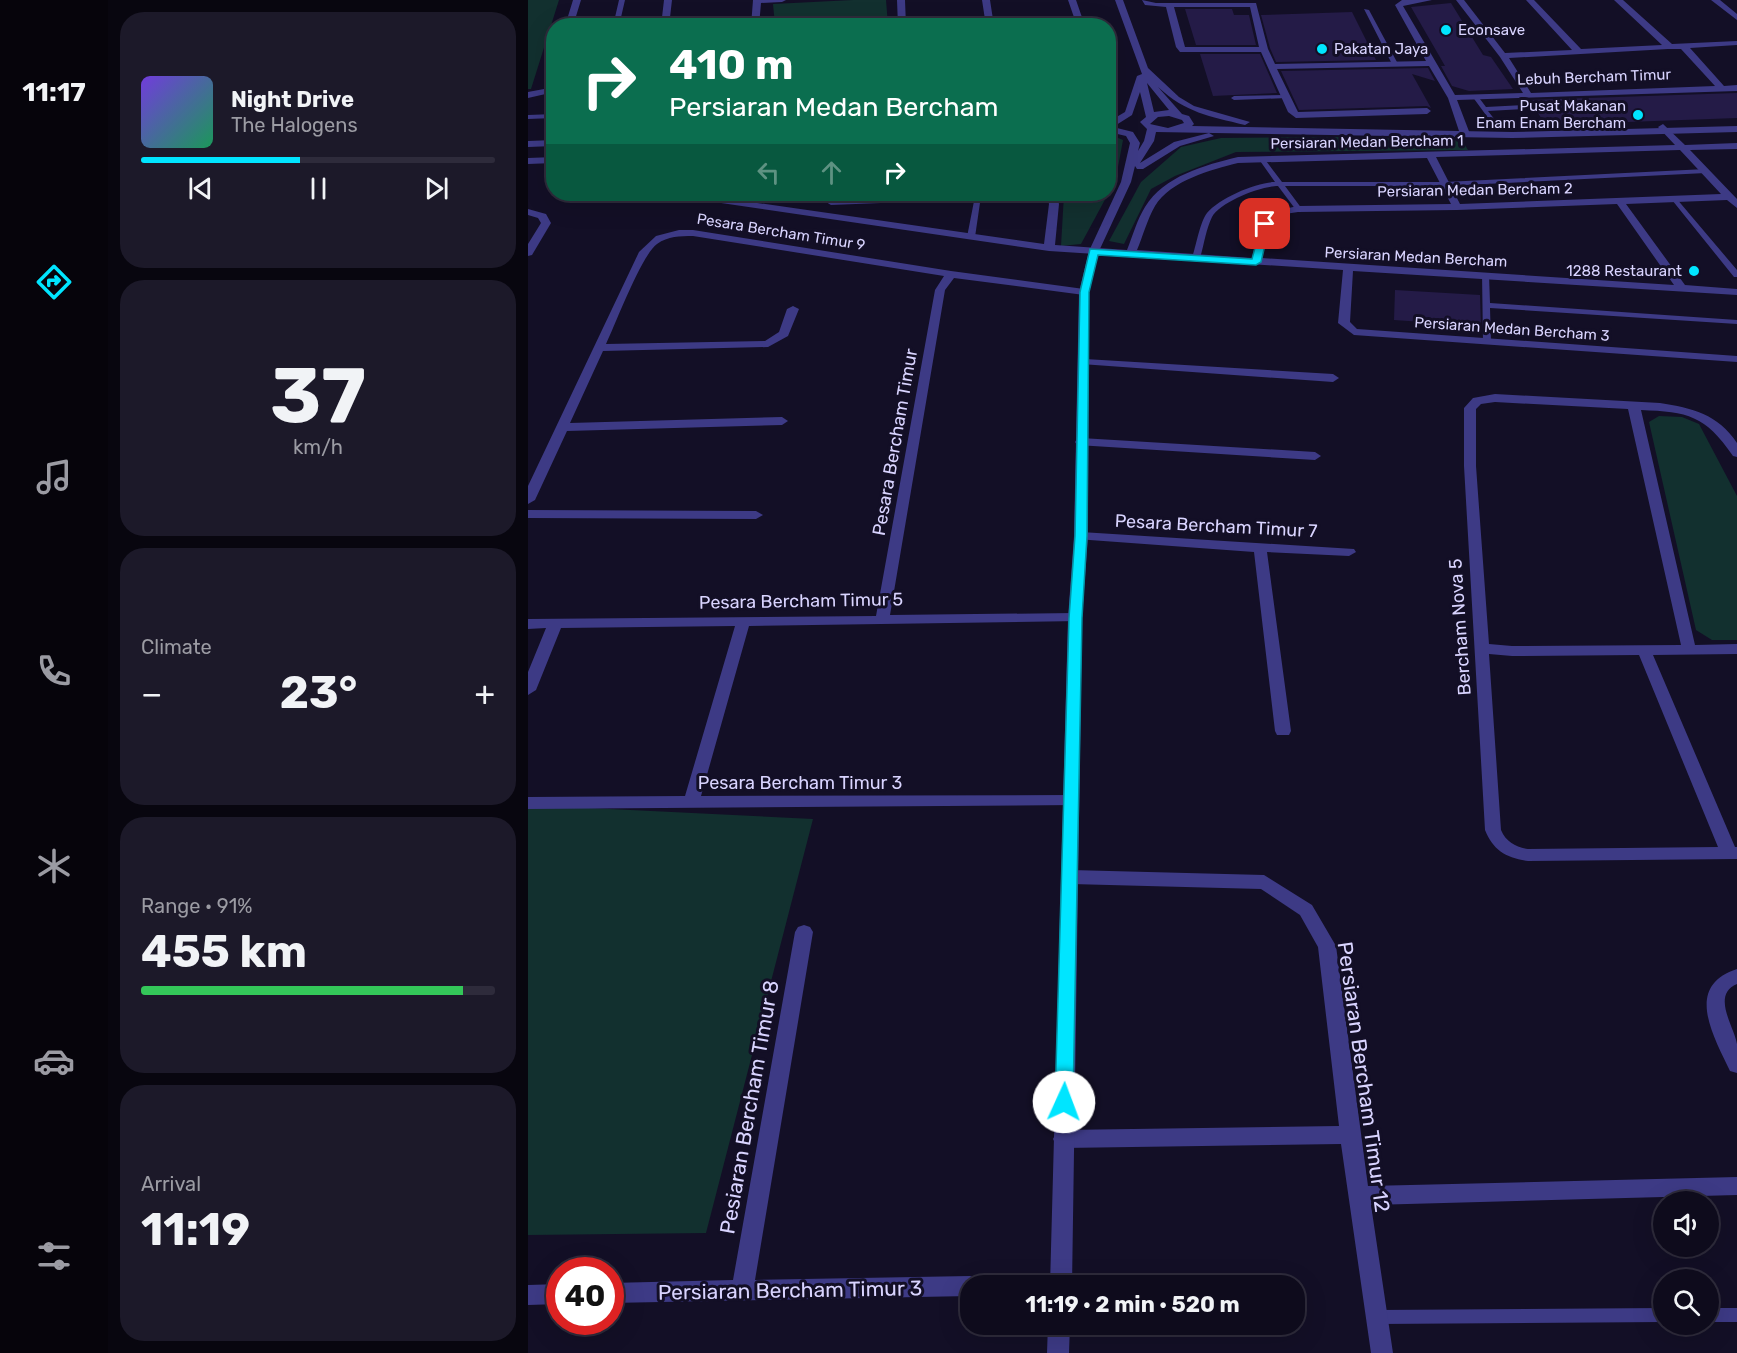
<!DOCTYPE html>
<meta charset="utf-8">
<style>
body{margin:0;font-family:Rubik,sans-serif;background:#1c1929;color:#f1f3f6;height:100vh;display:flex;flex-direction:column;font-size:22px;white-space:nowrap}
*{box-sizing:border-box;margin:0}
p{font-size:20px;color:#9b9ba3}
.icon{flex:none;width:33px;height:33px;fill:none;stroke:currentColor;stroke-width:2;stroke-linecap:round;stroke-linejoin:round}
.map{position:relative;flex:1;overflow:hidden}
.panel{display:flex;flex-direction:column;gap:12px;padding:12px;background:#08060f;width:420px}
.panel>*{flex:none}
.guide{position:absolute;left:18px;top:18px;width:570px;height:183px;border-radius:24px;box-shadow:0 6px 24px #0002,0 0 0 2px #2e2b3b;background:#0b6e4f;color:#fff;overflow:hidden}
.buttons{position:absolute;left:1125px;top:1191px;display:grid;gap:12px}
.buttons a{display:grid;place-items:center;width:66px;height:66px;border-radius:50%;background:#0e0b1c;box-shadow:0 6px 24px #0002,0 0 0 2px #2e2b3b;font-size:30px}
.speed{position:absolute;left:18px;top:1257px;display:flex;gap:12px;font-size:30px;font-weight:700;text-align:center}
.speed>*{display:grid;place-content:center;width:78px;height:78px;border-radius:50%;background:#0e0b1c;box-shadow:0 6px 24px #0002,0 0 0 2px #2e2b3b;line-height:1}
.speed .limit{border:9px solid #d22;background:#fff;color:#111}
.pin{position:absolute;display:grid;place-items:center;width:51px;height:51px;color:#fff;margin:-26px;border-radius:12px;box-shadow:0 3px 9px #0006}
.me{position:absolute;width:66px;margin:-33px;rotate:2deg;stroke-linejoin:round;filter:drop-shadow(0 0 4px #0008)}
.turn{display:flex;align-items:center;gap:21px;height:126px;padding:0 24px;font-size:27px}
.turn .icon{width:78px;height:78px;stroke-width:2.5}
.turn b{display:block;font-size:42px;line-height:51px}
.lanes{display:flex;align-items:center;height:57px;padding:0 24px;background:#0003;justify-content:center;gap:30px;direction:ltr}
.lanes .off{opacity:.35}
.big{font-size:45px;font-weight:700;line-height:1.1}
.panel .widget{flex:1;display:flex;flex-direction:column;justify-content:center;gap:9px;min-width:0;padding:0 21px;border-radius:24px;background:#1c1929}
.panel .dial{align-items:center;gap:0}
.dial b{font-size:78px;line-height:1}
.song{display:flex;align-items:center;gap:18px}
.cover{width:72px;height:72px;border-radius:9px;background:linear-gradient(135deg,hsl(260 70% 55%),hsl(150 70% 35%))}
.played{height:6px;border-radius:3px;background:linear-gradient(90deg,#00e5ff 45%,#2e2b3b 45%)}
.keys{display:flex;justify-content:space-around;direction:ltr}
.heat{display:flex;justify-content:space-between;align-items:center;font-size:33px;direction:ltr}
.charge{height:9px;border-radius:4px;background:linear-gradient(90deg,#34c759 91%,#2e2b3b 0)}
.trip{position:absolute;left:432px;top:1275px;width:345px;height:60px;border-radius:24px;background:#0e0b1c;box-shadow:0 6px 24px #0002,0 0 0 2px #2e2b3b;font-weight:700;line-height:60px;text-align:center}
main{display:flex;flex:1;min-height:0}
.menu{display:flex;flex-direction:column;width:108px;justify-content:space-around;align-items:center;background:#06040b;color:#9b9ba3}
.menu .icon{width:42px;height:42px}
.menu .selected{color:#00e5ff}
.menu b{font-size:27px;color:#f1f3f6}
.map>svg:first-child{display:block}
.green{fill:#12302f}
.building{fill:#241b47}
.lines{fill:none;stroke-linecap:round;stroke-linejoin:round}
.service{fill:#3d3a85;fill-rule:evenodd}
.minor{fill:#3d3a85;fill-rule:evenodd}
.tertiary{fill:#3d3a85;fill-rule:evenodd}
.route{fill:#00e5ff;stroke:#0095a6;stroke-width:1.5}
.poi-dot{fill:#00e5ff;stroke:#130f26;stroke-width:2}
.labels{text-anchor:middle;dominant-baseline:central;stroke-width:6;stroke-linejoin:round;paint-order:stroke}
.far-poi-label{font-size:15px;fill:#d9d4ff;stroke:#130f26;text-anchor:start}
.far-street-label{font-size:15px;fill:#d9d4ff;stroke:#130f26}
.street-label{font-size:18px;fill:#d9d4ff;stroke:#130f26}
.near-street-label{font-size:21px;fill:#d9d4ff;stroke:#130f26}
</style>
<main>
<nav class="menu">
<b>11:17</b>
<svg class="icon selected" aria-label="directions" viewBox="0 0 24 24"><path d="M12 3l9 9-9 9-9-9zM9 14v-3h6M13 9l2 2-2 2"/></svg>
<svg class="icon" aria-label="music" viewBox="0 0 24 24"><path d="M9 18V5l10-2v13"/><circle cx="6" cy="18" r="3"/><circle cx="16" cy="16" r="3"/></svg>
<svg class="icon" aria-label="phone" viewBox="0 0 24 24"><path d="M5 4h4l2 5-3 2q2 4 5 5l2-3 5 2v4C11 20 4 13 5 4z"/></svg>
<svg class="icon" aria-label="climate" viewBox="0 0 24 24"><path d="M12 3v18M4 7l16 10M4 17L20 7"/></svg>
<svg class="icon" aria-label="car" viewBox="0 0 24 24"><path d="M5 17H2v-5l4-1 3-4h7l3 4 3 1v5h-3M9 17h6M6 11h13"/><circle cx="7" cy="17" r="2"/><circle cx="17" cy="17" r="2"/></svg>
<svg class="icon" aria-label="filters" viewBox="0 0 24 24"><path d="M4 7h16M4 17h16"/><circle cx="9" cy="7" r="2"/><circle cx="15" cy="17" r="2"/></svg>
</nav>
<section class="panel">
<div class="widget">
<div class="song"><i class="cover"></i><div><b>Night Drive</b><p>The Halogens</p></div></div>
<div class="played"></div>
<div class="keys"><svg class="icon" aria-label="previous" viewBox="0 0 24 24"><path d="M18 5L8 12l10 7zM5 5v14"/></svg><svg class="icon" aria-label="pause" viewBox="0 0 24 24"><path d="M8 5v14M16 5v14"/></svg><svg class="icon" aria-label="next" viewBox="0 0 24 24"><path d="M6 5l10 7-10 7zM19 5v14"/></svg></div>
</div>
<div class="widget dial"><b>37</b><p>km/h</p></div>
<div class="widget"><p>Climate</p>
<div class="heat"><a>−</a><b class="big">23°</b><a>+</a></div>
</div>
<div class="widget"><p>Range · 91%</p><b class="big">455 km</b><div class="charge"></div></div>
<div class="widget"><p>Arrival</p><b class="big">11:19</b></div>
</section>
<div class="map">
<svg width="1209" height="1353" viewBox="0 0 1209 1353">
<rect width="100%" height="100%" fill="#130f26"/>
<path class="green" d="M0,0H31L3,89H0Z
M325,0H358L360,25H247L245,4Z
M583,135L595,140L588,178L581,193V136Z
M815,137L934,140L940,150L708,152L647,176L623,189L596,244L581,241L613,182L653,147L693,138Z
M536,194H580L553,244L533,246Z
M1131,416L1154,417L1171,424L1209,496V640H1184L1168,630L1121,422Z
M0,805L285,819L178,1233L0,1235Z"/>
<path class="building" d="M923,3L955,55L963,57L985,89L941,91L924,86L913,66H917L883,7Z
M657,9H704L706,15H721L728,45H668Z
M824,12L848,60L748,62L742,48L733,15Z
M672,54H732L749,93L685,96Z
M900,68L907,81L884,74L903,108L899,106L771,110L753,71Z
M1209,93V118L1018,125L1001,100Z
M867,290L952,295L953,326L866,320Z"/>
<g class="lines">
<path class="service" d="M91,0H97L91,26H85Z
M836,9L841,10L870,64L869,65L864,64Z
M757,95L759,96V98L706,100L703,98L706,96Z
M945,95H949L958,107L996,105L999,107L996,109L960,111L971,125L968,127L966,126L944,96Z
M26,114V118L0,119V115Z
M731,157H735L754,182H917L1178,169L1181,171L1178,173L917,186H757L774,209L770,211L768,210L750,186C733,186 692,202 684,217C678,229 676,245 672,258L665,260L664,258C668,246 672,222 679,213C691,198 729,182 747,182L730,158Z
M450,194L453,196L447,237L443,239L439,237L447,196Z
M1144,198H1148L1209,270V277H1206L1144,200Z
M954,273L961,275L962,303L1209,320V324L962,308L963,342L959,344L955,342Z
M1136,1308V1322L849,1324L844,1322L841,1317L844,1312L849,1310Z
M1180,1308H1209V1322H1180Z"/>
<path class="minor" d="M45,0H53L45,26H37Z
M136,0H144L141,26H133Z
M225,0H258L254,2L233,3L231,26H223Z
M369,0H377L378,26H370Z
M454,0H462L466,26H458Z
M540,0H548L557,26H549Z
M614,0L628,3H728L740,49L747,64L898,61L867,5L874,0H904L875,6L927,95L995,93L972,57L928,0H936L977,53L1044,50L998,0H1006L1053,49L1134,45L1086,0H1095L1144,44L1209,41V45L1162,48L1196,86L1209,85V91L929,100L942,134L937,137L932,134L920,98L901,66L749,69L770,112L899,108L903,111L899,114L768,118L760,112L733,52H652L648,47L638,7L617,5ZM646,7H722L731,47H657ZM1140,49H1153L1187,86L1003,93L981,58Z
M1183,0H1192L1209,14V20Z
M23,79H26V88L22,93L0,98V92L16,89Z
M1135,124L1157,145L1209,143V149L1162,150L1209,199V208L1199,200L1098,204L1157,285L1209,289V295L825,271L822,322L829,329L1209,356V362L826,335L810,323L815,270L521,251L152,197L147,194H167L516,244L521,204L518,194H528L531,204L527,245L599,250C605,235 609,220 617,207C636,176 677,165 710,157L1147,145L1130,127ZM1152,150L1193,194L932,204L908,157ZM899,158L923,204L770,206C731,213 732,223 724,258L609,250C615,236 619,220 627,206C643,180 683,170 710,163ZM1089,204L1146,285L734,258L742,225L757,214L770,212L929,210Z
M26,140V146L0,147V141Z
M441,194H507L502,197L303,205L298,202L303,199Z
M0,209L18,214L23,223L4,255L0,256V244L13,223L10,218L0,215Z
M151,230H165L423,271L556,289L561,292L556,295L426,278L417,290L362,615L547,613L554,618L552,621L221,626L173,796L543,795L549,797L551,801L549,805L0,809V797L157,796L207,626L33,628L8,690L0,695V672L18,628L0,629V619L348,616L407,290L416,276L165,236C152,236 140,236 129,244C113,256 88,323 78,344L237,341L251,332L259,309L265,306L271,309L260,336L240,347L75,351L42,423L254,417L260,421L254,425L39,431L7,500L0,504V486L111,252L128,236Z
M557,359L805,374L811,378L805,382L553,364L551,362Z
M967,394L1132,403C1164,408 1190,414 1209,443V457L1205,456C1177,415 1160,412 1113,410L1167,645L1209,644V654L1125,655L1207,847H1209V859L1000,861C978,858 965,850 957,830L936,466V408L945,398ZM967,402L1100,409L1153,645L984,646L961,644L948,466V409L953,404ZM961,654L984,656L1111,655L1190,847L1000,849C988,847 978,842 973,830Z
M553,438L787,452L793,456L787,460L549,445L547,442L549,439Z
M0,510L228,511L235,515L228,519L0,518Z
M553,532L826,549L828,552L821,556L739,552L763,731L761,735H749L747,731L726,552L548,539L546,536Z
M543,870L736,875L784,905L808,946L840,1186L1209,1177V1195L843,1205L865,1353H843L813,1144L535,1148L528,1145L525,1139L528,1133L535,1130L811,1126L790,947L772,915L733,889L543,884L537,882L534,877L537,872Z
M276,925L282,927L285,932L227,1280L442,1276L450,1279L453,1286H442V1296L82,1303V1283L205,1280L267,932L270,927Z
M1209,969V984C1183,995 1206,1026 1209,1044C1209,1053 1209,1064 1209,1073L1202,1071C1185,1035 1156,986 1209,969Z
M533,1274L541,1277L543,1286H462L465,1279L473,1276Z
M32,1284V1304L0,1305V1285Z"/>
<path class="tertiary" d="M587,0H595L620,68L651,97L666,106L722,122L717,125C681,116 658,113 630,87L654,114L661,116L666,124L664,126L984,132L1209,126V132L984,138L628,132L626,141L612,163L646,142L681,133L686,136L652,146L615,169H609L607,166L603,182L571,251L561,292L560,536L554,618L544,1286H522L540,618L546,536L551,292L561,251L593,182L602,143L598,136L581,132L580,122L597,112L609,76L614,74ZM619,83L641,110L626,112ZM612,92L618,117L612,122L619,129L616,141L610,151L612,143L605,132L585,127L604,115ZM641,116L654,120L656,123L640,128L622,124L630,117Z
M26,157V163L0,164V158Z
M520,1324H542L541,1353H519Z"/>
</g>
<path class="route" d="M734,222L742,224L733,262L728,265L570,255L561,292L559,536L554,618L545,1102L542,1107L536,1110L530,1107L527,1102L541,618L547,536L552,292L562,249L724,259Z"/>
<g class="poi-dot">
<circle cx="918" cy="30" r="6"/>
<circle cx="794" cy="49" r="6"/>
<circle cx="1110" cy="115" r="6"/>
<circle cx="1166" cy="271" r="6"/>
</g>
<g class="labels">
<g class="far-poi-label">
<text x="930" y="30">Econsave</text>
<text x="806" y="49">Pakatan Jaya</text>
<text x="1098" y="106" text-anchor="end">Pusat Makanan<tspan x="1098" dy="17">Enam Enam Bercham</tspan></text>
<text x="1154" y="271" text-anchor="end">1288 Restaurant</text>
</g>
<g class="far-street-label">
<text transform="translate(1066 77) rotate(-2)">Lebuh Bercham Timur</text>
<text transform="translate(839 142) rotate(-1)">Persiaran Medan Bercham 1</text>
<text transform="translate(947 190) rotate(-1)">Persiaran Medan Bercham 2</text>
<text transform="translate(253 232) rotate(9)">Pesara Bercham Timur 9</text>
<text transform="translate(888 257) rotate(3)">Persiaran Medan Bercham</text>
<text transform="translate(984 329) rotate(4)">Persiaran Medan Bercham 3</text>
</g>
<g class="street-label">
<text transform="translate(367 442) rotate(-80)">Pesara Bercham Timur</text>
<text transform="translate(688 526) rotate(3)">Pesara Bercham Timur 7</text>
<text transform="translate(273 601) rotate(-1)">Pesara Bercham Timur 5</text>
<text transform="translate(932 627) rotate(-94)">Bercham Nova 5</text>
<text x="272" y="783">Pesara Bercham Timur 3</text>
</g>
<g class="near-street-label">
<text transform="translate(836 1077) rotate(82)">Persiaran Bercham Timur 12</text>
<text transform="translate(221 1107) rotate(-80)">Pesiaran Bercham Timur 8</text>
<text transform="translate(262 1290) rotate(-1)">Persiaran Bercham Timur 3</text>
</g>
</g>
</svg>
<div class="buttons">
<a><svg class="icon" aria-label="sound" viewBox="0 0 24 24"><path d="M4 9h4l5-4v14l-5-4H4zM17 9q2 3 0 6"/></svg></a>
<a><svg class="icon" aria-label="search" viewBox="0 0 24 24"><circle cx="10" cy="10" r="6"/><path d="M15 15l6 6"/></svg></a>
</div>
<div class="speed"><div class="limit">40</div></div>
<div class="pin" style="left:737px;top:224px;background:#d93025"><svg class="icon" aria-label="arrive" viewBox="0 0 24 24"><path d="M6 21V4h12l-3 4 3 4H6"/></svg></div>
<svg class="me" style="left:536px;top:1102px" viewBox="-20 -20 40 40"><circle r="19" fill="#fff"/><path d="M0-13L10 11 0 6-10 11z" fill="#00e5ff"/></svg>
<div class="trip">11:19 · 2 min · 520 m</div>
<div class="guide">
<div class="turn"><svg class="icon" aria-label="right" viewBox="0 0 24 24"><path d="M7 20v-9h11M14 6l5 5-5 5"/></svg><div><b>410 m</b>Persiaran Medan Bercham</div></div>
<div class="lanes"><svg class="icon off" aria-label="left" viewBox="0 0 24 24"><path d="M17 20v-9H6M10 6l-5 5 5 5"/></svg><svg class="icon off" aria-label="ahead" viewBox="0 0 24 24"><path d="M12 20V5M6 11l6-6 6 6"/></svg><svg class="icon" aria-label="right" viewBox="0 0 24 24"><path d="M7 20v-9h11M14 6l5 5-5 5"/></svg></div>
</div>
</div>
</main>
